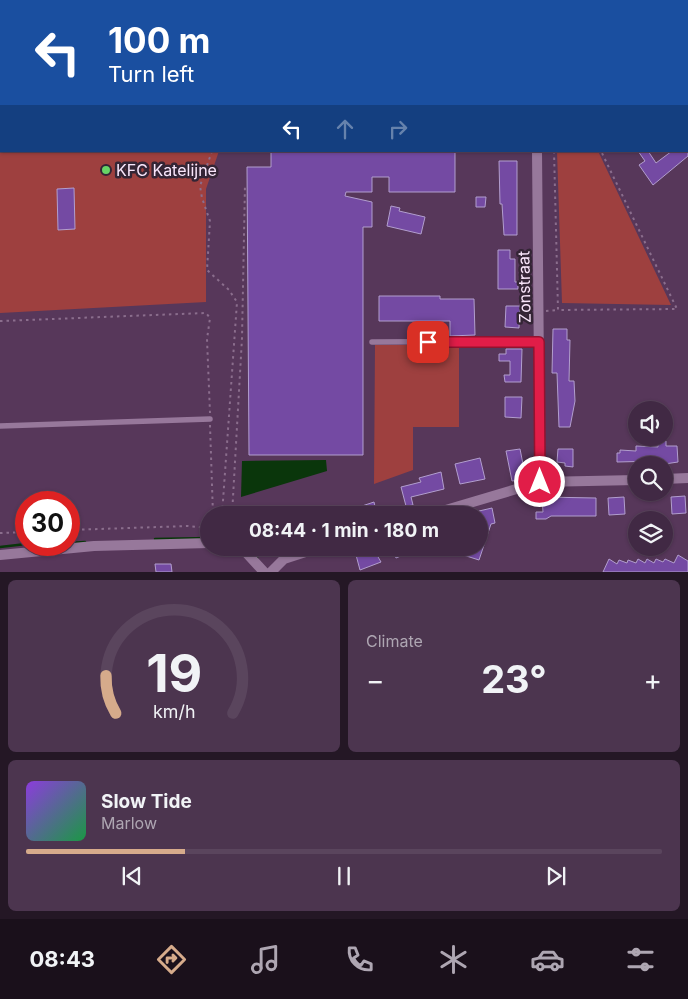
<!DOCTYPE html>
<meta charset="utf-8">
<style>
body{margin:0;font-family:Inter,sans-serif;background:#4c354f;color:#f1f3f6;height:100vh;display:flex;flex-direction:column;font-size:19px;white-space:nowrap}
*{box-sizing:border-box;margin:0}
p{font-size:16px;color:#aea6b2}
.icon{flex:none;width:28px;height:28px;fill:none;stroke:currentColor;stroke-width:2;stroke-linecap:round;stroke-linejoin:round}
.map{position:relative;height:572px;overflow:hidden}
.side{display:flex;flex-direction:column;gap:8px;padding:8px;background:#241725;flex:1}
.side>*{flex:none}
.guide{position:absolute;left:0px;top:0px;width:689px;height:152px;box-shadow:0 1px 4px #0004,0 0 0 1px #5a455d;background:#1a4fa0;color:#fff;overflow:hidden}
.buttons{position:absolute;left:628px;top:401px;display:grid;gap:10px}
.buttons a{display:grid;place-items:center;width:45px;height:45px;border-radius:50%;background:#412944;box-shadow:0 1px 4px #0004,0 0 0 1px #5a455d;font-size:25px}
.speed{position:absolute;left:15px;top:491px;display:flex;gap:10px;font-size:25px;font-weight:700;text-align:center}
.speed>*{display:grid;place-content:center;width:65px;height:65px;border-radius:50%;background:#412944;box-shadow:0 1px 4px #0004,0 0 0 1px #5a455d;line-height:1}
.speed .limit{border:8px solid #d22;background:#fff;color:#111}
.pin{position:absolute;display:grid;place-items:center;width:42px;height:42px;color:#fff;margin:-21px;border-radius:10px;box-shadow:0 2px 8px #0006}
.me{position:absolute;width:55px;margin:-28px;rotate:0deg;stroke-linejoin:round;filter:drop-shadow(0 0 4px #0008)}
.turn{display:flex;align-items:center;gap:18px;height:105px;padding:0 25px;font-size:22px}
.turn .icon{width:65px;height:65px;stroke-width:2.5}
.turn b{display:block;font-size:35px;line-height:42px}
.lanes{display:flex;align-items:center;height:48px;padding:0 25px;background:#0003;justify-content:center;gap:25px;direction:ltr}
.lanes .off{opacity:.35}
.big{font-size:38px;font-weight:700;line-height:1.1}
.side .widget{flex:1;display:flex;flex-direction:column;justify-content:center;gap:8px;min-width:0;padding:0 18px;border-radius:8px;background:#4c354f}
.side .dial{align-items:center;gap:0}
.dial svg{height:130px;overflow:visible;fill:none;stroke:#5a455d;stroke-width:7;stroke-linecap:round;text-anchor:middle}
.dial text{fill:#f1f3f6;stroke:none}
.song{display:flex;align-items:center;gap:15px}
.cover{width:60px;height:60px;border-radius:8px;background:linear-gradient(135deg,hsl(270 70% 55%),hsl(140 70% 35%))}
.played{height:5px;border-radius:2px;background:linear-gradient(90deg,#d6ab8b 25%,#5a455d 25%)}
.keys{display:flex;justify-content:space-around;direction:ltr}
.heat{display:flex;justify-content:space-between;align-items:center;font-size:28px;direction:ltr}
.side .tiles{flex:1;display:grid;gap:8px;grid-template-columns:1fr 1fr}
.widget:last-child{grid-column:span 2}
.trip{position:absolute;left:200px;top:506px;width:288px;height:50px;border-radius:25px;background:#412944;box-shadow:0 1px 4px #0004,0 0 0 1px #5a455d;font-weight:700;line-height:50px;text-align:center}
.dock{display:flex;height:80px;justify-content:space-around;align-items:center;background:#1a101b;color:#aea6b2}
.dock .icon{width:35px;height:35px}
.dock .selected{color:#d6ab8b}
.dock b{font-size:22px;color:#f1f3f6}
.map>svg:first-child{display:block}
.green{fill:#9e403f}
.water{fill:#0a360b}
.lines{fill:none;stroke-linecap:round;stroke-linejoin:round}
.stream{stroke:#0a360b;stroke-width:2.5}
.building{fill:#744aa3;stroke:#b29ece}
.path{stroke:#8b6e8d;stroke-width:2;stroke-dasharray:2.5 4;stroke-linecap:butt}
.service{stroke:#97789b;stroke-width:5.5}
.minor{stroke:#97789b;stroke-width:10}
.tertiary{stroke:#97789b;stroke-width:10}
.route-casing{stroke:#92132f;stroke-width:12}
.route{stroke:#e11d48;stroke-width:9}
.poi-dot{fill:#67d466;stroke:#342535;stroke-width:2}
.labels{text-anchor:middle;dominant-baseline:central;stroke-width:5;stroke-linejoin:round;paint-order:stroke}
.poi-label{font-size:16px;fill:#fae6fb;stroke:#342535;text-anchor:start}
.street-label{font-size:16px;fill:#fae6fb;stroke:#342535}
</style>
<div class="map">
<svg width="688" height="572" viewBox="0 0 688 572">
<rect width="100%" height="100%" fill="#57375a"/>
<path class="green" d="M0,0L20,1H1V151H219L206,189V302L0,313Z
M557,151H598L671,305L562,303Z
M375,345H459V427H413V470L374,484Z"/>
<path class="water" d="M242,461L326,460L327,471L241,497Z"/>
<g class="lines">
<path class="stream" d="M155,539L209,538
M69,543L85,542
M0,547L26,544
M253,548L257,558"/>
</g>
<path class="building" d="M271,151H455V192H389V177H372V192H346L345,196L372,202V227H363V455H249L247,167H271Z
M638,151H648L656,163L672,151H688V156L653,185L639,165L645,161Z
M499,161H517V235H504L502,204H500Z
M74,188L75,229L58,230L57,189Z
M476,197H486L485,207H476Z
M391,206L400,208L399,211L425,217L421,234L387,226Z
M498,250H510V259H515V282H518V289H498Z
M379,296H440V299H474L475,335L450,336V321H379Z
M506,306H520L519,328L505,327Z
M553,329H567V340H570L569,381H574L575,401L570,427H559L557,373H552Z
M506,349H522L521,382H505L504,375H510V361H499V354H506Z
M505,397H522L521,418L505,417Z
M658,441H666V446H677L678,462L658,465V461L617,462V453H620V450L636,451V446L658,447Z
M520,449L526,479L512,481L506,451Z
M558,449H573V467L565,466V463L557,462Z
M480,458L485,479L460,484L455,464Z
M441,472L444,489L411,497L413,505L406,506L401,487L421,482L419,478Z
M685,496L686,513L672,514L671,497Z
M542,497L596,498V516H551L546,519H536V512H543Z
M624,497L625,514L609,515L608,498Z
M374,502L377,515H365L362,506Z
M492,508L495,523L491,524L479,560L460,554L463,548H479V511Z
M392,548H406L408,553L396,558Z
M374,550L381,562L360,570L356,555Z
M678,555L688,561V572H603L609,559L617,564L619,560L627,563L628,560L636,563L638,559L645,563L647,559L654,563L656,559L663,562L665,559L674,563Z
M155,564H171L172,572H156Z"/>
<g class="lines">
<path class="path" d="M212,151L200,186L202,198L210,221L207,270L229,290L237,302L222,515
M554,151L558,310L677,309L601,151
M546,311L558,310
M0,321L206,313L210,318L207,339L210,413
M210,425L213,515
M232,515L242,338L245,184
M69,530L188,526L209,528
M0,533L26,532"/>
<path class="service" d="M372,342L539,341
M0,426L210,419"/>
<path class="minor" d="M38,0L48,1
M534,0V1
M134,1V0
M688,125V124
M537,151L540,482
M664,479L688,478
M429,515L540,482L636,480
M242,548L264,572
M0,555L94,546L209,543
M271,572L284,559L318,548"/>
<path class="tertiary" d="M666,0L667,1"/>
</g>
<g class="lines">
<g class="route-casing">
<path id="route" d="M428,342H539L540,482"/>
</g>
<use href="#route" class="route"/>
</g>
<circle class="poi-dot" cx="106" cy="170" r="5"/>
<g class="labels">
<g class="poi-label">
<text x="116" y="170">KFC Katelijne</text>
</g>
<g class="street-label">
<text transform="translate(524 287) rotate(-91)">Zonstraat</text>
</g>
</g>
</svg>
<div class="buttons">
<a><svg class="icon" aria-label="sound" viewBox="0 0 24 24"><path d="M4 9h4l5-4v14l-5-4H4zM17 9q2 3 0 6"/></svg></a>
<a><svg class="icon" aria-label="search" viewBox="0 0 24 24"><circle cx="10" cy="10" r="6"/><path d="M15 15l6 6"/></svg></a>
<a><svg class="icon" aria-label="layers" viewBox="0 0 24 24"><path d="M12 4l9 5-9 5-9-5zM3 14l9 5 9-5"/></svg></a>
</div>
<div class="speed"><div class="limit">30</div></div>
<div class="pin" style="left:428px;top:342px;background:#d93025"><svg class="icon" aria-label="arrive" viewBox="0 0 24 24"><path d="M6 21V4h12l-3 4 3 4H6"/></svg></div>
<svg class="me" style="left:540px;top:482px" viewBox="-20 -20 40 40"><circle r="17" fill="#e11d48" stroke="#fff" stroke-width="3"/><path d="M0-11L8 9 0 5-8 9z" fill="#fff"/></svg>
<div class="trip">08:44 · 1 min · 180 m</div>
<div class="guide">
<div class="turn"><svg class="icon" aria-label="left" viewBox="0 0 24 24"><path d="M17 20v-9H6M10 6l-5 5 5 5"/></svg><div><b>100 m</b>Turn left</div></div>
<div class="lanes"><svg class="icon" aria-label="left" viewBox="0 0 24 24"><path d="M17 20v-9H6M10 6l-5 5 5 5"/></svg><svg class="icon off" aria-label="ahead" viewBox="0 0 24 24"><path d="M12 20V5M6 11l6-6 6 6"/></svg><svg class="icon off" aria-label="right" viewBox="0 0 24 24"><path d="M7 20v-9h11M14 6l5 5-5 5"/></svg></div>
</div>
</div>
<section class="side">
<div class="tiles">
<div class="widget dial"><svg viewBox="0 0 100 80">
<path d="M14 69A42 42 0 1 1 86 69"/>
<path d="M14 69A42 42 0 0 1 8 46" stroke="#d6ab8b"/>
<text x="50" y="56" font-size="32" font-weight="700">19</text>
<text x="50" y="72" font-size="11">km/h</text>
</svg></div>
<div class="widget"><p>Climate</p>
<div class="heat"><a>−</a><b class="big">23°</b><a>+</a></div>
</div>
<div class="widget">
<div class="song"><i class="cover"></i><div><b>Slow Tide</b><p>Marlow</p></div></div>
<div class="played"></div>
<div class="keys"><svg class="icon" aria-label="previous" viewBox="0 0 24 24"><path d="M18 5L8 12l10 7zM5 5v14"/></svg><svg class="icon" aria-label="pause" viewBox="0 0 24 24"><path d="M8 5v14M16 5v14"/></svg><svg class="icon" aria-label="next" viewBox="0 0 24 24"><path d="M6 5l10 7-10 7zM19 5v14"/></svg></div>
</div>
</div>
</section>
<nav class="dock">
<b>08:43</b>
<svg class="icon selected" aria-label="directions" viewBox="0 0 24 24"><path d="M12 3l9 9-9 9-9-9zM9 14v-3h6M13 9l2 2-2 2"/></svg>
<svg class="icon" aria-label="music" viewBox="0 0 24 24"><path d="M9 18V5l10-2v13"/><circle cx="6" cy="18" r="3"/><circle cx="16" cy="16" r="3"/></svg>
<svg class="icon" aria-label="phone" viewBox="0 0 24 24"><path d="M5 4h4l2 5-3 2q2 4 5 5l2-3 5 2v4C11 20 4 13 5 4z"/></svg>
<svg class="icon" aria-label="climate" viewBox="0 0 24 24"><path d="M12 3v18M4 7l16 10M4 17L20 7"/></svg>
<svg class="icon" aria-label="car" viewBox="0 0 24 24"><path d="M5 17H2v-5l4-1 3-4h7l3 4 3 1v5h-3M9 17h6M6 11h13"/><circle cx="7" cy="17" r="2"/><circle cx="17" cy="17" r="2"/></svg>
<svg class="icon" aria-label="filters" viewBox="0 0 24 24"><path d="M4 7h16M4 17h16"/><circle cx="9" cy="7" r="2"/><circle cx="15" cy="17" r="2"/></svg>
</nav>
